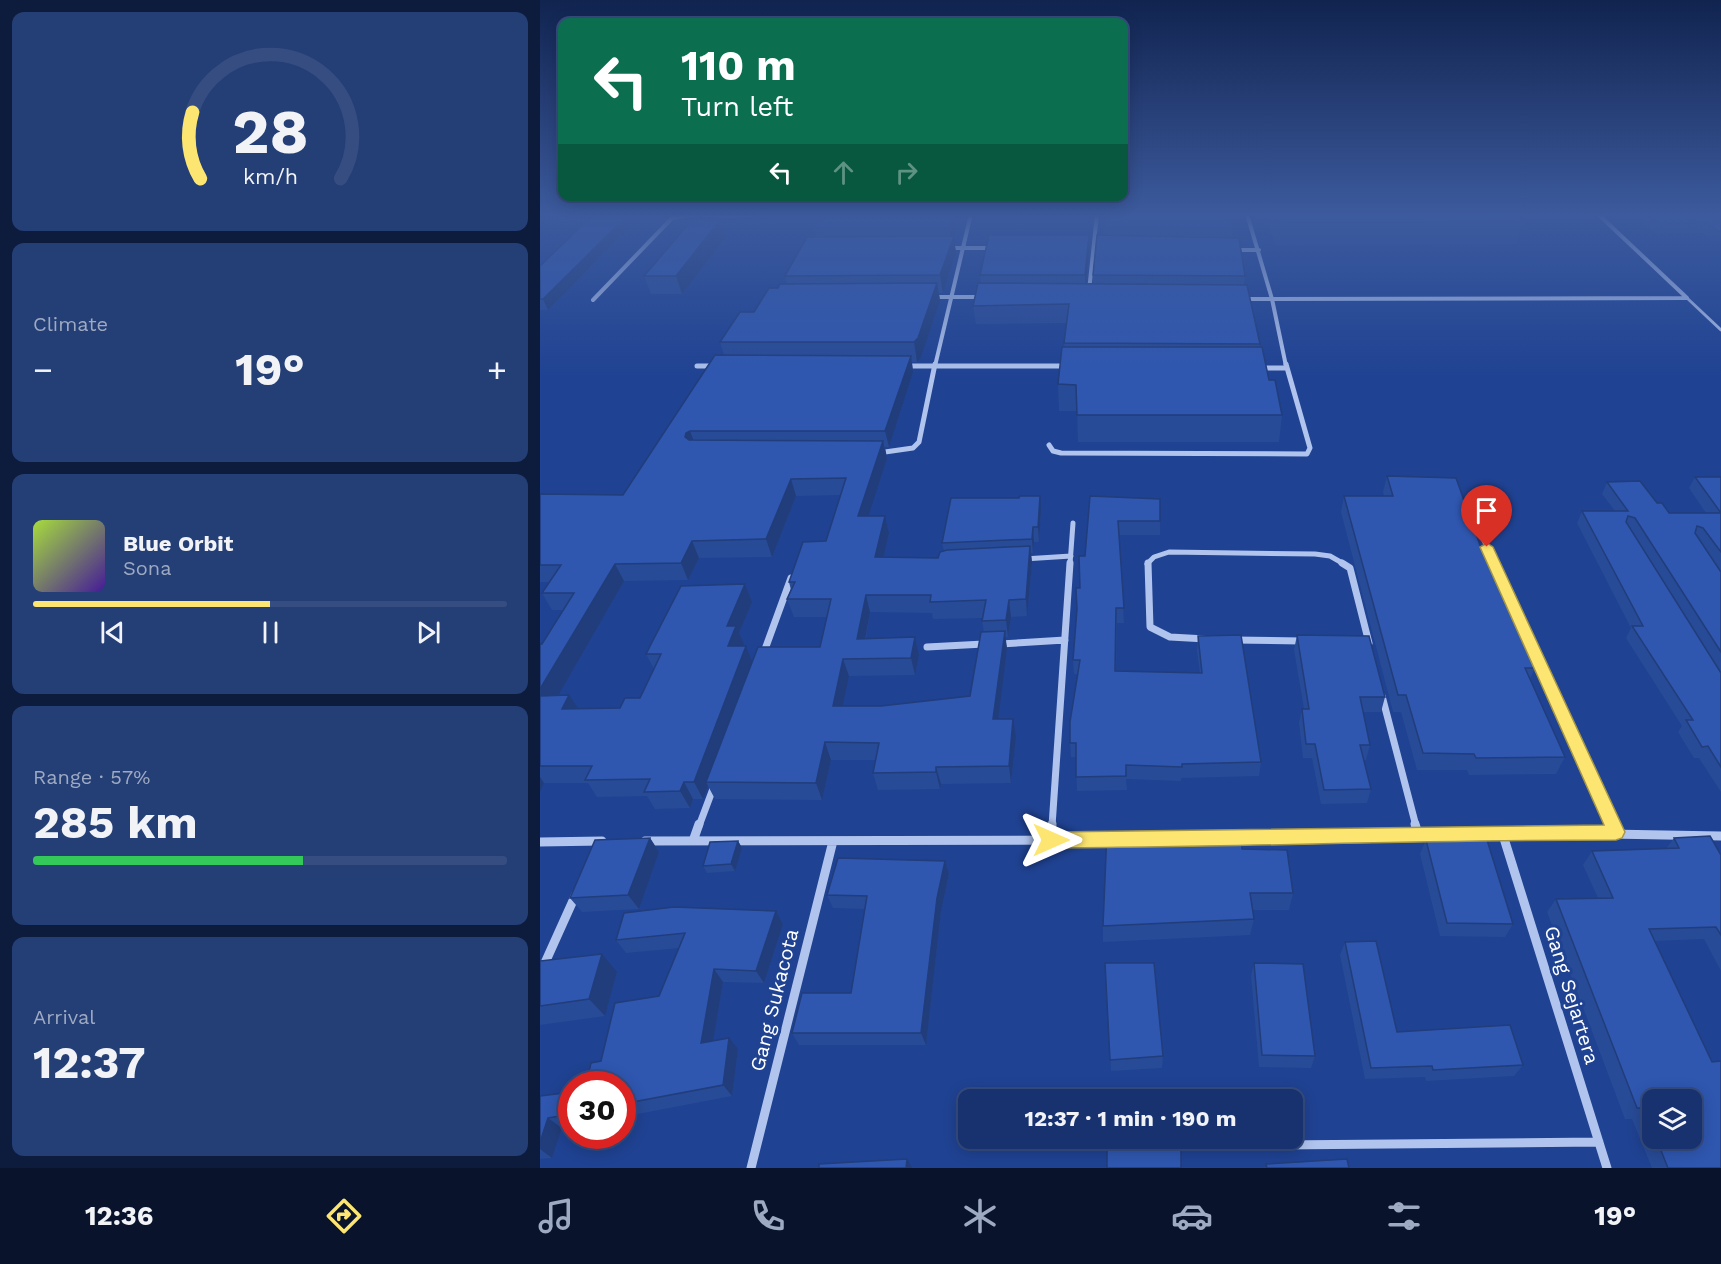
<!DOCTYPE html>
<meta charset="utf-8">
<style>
body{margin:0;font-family:"Work Sans",sans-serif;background:#243e76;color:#f1f3f6;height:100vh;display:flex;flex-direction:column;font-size:22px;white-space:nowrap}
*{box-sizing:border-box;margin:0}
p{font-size:20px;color:#9eaac2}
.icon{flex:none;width:33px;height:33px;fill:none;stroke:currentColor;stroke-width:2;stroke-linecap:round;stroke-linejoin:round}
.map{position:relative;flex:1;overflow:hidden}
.panel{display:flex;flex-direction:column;gap:12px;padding:12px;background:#0d1c3c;width:540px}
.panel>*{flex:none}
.banner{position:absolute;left:18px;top:18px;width:570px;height:183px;border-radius:12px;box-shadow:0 3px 15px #0003,0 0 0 2px #364d81;background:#0b6e4f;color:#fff;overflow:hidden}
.buttons{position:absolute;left:1102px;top:1089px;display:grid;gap:12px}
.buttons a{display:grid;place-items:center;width:60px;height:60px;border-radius:12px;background:#17326e;box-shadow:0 3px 15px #0003,0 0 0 2px #364d81;font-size:30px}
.speed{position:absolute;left:18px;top:1071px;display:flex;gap:12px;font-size:30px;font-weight:700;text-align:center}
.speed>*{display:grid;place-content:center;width:78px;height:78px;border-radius:50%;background:#17326e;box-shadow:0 3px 15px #0003,0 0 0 2px #364d81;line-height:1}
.speed .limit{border:9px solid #d22;background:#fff;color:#111}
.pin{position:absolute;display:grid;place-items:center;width:51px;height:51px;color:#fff;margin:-62px -26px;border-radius:50% 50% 50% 0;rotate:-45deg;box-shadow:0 0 6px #0007}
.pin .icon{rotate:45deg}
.me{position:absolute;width:66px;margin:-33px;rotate:90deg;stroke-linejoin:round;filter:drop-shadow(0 0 4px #0008)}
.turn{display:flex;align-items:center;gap:21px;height:126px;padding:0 24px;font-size:27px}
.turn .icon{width:78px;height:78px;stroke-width:2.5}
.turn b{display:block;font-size:42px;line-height:51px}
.lanes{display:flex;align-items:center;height:57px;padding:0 24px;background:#0003;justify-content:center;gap:30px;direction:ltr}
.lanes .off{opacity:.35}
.big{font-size:45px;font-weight:700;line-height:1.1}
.panel .widget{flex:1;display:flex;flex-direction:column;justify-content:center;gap:9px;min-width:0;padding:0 21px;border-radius:12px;background:#243e76}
.panel .dial{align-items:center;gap:0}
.dial svg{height:156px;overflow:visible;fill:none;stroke:#364d81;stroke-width:7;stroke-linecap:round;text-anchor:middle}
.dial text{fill:#f1f3f6;stroke:none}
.song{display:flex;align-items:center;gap:18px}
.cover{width:72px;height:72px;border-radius:9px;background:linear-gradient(135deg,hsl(80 70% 55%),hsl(260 70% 35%))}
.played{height:6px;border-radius:3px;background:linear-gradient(90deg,#fce671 50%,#364d81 50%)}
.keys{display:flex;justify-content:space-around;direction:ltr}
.heat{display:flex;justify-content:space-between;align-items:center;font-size:33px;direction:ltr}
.charge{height:9px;border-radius:4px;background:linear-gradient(90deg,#34c759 57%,#364d81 0)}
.trip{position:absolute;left:418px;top:1089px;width:345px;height:60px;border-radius:12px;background:#17326e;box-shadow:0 3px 15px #0003,0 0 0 2px #364d81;font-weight:700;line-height:60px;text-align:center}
.tabs{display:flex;height:96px;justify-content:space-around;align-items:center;background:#09142c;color:#9eaac2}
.tabs .icon{width:42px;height:42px}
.tabs .current{color:#fce671}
.tabs b{font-size:27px;color:#f1f3f6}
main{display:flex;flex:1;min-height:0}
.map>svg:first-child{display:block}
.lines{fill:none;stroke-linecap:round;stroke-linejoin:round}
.lane{stroke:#b0c4ee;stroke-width:3}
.street-far3{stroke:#b0c4ee;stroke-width:4}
.street-far2{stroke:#b0c4ee;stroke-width:5}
.street-far1{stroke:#b0c4ee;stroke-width:7}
.street{stroke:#b0c4ee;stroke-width:9}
.wall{fill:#284b97;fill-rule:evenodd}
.shaded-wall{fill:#213d7b}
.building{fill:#2f57b0;stroke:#213d7b;stroke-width:1.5}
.route{fill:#fce671;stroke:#a49649;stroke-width:1.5}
.labels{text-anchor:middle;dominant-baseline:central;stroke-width:6;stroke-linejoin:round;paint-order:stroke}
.near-street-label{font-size:20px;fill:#fff;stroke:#1f4292}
</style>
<main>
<section class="panel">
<div class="widget dial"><svg viewBox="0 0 100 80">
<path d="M14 69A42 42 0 1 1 86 69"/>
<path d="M14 69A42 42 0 0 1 10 35" stroke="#fce671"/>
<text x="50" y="56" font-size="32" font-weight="700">28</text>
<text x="50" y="72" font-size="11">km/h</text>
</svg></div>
<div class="widget"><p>Climate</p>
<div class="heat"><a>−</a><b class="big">19°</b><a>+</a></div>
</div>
<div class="widget">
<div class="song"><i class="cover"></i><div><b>Blue Orbit</b><p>Sona</p></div></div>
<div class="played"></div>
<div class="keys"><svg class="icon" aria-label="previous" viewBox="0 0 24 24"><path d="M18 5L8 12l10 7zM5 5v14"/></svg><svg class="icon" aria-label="pause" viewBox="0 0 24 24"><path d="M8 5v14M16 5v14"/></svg><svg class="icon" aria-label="next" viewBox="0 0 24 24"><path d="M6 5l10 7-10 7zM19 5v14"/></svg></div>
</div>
<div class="widget"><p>Range · 57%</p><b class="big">285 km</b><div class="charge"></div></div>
<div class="widget"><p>Arrival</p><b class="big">12:37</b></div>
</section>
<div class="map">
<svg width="1181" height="1168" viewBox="0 0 1181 1168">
<rect width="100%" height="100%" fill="#1f4292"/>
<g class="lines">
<path class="lane" d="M1147,298L1181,330"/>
<path class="street-far3" d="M159,214L184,216L231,214
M132,218L158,214
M408,248H452
M693,250H719
M549,291L557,214
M393,297H443
M702,299H732L707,214
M53,300L136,214
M395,366L431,214
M746,366L732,299L1147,298L1058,214"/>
<path class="street-far2" d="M157,366H175
M365,366H526
M719,368H747
M509,445L513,451L521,453L767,454L770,448L746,364
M338,453L373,448L379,442L395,364
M937,526L950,553
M484,559L531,556
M530,564L533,523
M607,564L614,557L629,552L775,554L790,556L804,564"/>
<path class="street-far1" d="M608,563L610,627L630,637L666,639
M802,563L810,568L829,643
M955,565L1073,826
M694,640L762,641
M460,644L525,640
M387,647L444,644
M224,652L251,578
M842,696L876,826
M159,826L174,786
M512,826L530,563"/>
<path class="street" d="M875,824L878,834
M1072,824L1076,833
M962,832L1067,1168
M693,839L962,832L1181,836
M511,840L512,824
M105,841L575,840
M153,841L159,824
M0,842L62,841
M0,974L36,894
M609,1141L739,1145L1059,1142
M211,1168L293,841"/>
</g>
<path class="wall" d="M0,214H102L8,310H0V266L45,222H0Z
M283,214H420L414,239L416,253L403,293H399L400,301L381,357L377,362H372L373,372L349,447H345L347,458L328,516H345L349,533L343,557L398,558L404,551L402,543L501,510L499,542H494L493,553H491L492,563L487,616L471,617L468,637H465L467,649L458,719L476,737L471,783L401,784L400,789L338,790L333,773L335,760H291L282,800L175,799L168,786L163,799H153L150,808L115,809L107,796L57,797L48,783H4L0,792V643L2,644L23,610H12L2,593L9,582H0V494L83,495L184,355L180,342L214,312L238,288L247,284L245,276L276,237L274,228ZM301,495L286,541L249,582L251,590L247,599L254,617H287L280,647L212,662L202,646L204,644L199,633L212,602L205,584L106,654L114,669L100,698L80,708L39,709L29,695H18L84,581L148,580L159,558L232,557L256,496ZM330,612L392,613L393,619L443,618L442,621L444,632L430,696L341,706H302L309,676L375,675L379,655L375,637L326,638Z
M725,214H976L983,221L976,244L735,245Z
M1093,214H1181V241H1173L1163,233L1116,234Z
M564,227L693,228L692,237L705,276L704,285L720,344L719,347L729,380L742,415L739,442H538L537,411H519L518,384L524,347L526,323L436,324L433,306L441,283L440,275L549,253L546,284H553V275L564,235Z
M186,237L142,294H111L104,276Z
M847,476L941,548L967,597L965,603L995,668L990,679L1025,757L1016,774L929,775L927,770H877L861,712H853L801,512L804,496H844L843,492Z
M1155,477H1181V792L1159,758H1154L1138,732L1142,726L1086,638L1091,628L1037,523L1042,511H1075L1062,494L1067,482L1117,503L1129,513H1166L1149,488Z
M550,496L620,521V535H579L584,623H577L576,671L660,673L657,651L658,636L721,762L719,776L641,778V781L586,779L587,790L537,791L536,757H531L530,743L538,674H534L533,660L540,588L545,556Z
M757,635L845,697L841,712H823L830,745L826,760H824L831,789L827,803L781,804L772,758H763L759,723L762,709H764L754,650Z
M630,837L702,849L753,893L749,910H712L714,919L710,935L563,942V926Z
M110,838L119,852L99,909L42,912L30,898Z
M1134,838L1181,855V971L1164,939L1115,941L1181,1168H1112L1092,1119H1085L1007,912L1016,899L1058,898L1043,865L1052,851L1126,849ZM1113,1100L1152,1138H1113Z
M886,840L973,924L965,937L900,936L880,854Z
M198,841L202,848L195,871L167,873L163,866Z
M405,861L409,874L401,911L386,1045H259L252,1033L311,993L325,909L293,908L287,895Z
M236,911L243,924L224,983L183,982L173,1041L198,1049L192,1096L82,1117V1084L61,1061L119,996L139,948L86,953L76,940Z
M805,942L857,1032L983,1065L974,1076L886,1081L885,1077L825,1079L800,955Z
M0,961L77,972L65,1016L0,1025Z
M565,963L623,1056L622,1068L571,1071Z
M714,963L775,1056L771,1068L719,1067L711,976Z
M32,1092V1127L22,1128L12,1158L0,1159V1096Z"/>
<path class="shaded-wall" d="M89,214H102L8,310L3,299Z
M414,214H420L414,239L416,253L403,293L400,275L412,240L410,228Z
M180,220L186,237L142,294L136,276Z
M549,235V253L545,294V275Z
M397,283L400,301L381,357L377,362L374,342Z
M371,356L373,372L349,447L345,431Z
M150,431L156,447L145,437L146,433Z
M343,441L347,458L323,533L318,516Z
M251,479L256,496L232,557L226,539Z
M500,496L501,510L499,542L498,527Z
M345,516L349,533L339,575L335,557Z
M493,527L494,542L493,553L492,539Z
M152,541L159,558L148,580L141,563Z
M490,546L492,563L487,616L486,599Z
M75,564L84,581L8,713L0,702V689Z
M205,584L212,602L199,633L204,644L196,664L188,646L187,626Z
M326,595L330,612L322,656L317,639Z
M469,600L471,617L468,637L466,620Z
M465,631L467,649L456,737L453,719Z
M375,637L379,655L375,675L371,658Z
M206,646L213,664L166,782L168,786L163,799L154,782Z
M303,659L309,676L299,723L293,706Z
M29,695L41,712L22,709Z
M473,719L476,737L471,783L469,766Z
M285,742L291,760L282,800L276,783Z
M396,767L401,784L400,789L396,772Z
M0,777L4,783L0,792Z
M144,782L153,799L150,808L140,791Z
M110,838L119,852L99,909L88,895Z
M198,841L202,848L195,871L191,864Z
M405,861L409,874L401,911L386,1045L381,1033L397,898Z
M236,911L243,924L224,983L216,971Z
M62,954L77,972L65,1016L49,999Z
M174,969L183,982L171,1054L161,1043Z
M189,1038L198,1049L192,1096L183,1085Z
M8,1118L22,1128L12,1158L0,1149V1142Z
M367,1159L372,1168H366Z"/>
<path class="building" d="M54,214H89L3,299H0V266Z
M283,214H414L410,228H274Z
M565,214H689L693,228L564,227Z
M735,214H976L983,221L738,223Z
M1108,214H1181V231H1178L1167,223L1120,224Z
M152,220H180L136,276H104Z
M449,235H549L545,275H440Z
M557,235L699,238L705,276L553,275Z
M414,236L400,275L245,276L267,237Z
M397,283L378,338L374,342H180L200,312H214L229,288H238L240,284Z
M438,283L707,285L720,344L524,343L529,304L433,306Z
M522,347H722L729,380H735L742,415H537L536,385L518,384Z
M175,355L371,356L345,431H150L146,433L145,437L149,440L343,441L318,516H345L335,557L398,558L400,552L407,550L490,546L486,599L469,600L466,620L442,621L446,600L390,602L391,595H326L317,639L375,637L371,658L303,659L293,706H341L430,696L441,632L465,631L453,719H473L469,766L396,767V772L333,773L339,743L285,742L276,783L166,782L218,647H280L291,599H247L255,582H249L263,542L286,541L306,478L251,479L226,539L152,541L141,563L75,564L0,689V643L2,644L34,593H2L21,565H0V494L83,495Z
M847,476L916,478L941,548H949L967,597H963L995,668H985L1025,757L936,758L934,754L883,753L866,695H858L804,496H853Z
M1155,477H1181V552L1163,528L1157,526L1155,533L1181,572V652L1095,518L1088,516L1086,522L1181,673V767L1168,746L1162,747L1146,720H1153L1092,626H1103L1042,511H1088L1067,482L1100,481L1117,503H1122L1129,513H1181Z
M480,496H500L498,527H493L492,539L402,543L411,498H479Z
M550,496L620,499V521H578L584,608H576L575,671L662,673L658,636L701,635L721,762L642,764V767L586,765V776L536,777V743H530V722L540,660H533L537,609L536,588H540L539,556H545Z
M205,584L187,626H196L188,646H206L154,782H144L140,791L104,792L110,779L45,780L52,766H0V696L29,695L22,709L80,708L85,698H100L121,654H106L141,586Z
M757,635L829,636L845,697H820L830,745H820L831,789L784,790L775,744H766L762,709H769Z
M567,831L630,832V837L700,833L702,849L747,850L753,893H710L714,919L563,926Z
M1170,836L1181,855V935L1176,927L1109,929L1172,1062L1181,1061V1168H1128L1116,1138H1152V1100H1113V1131L1104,1108H1097L1016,899L1073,898L1052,851L1139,848L1134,838Z
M110,838L88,895L30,898L55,840Z
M886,840H947L973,924L907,923Z
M198,841L191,864L163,866L170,842Z
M298,858L405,861L397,898L381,1033H252L262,993H311L327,896L287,895Z
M134,907L236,911L216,971L174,969L161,1043L189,1038L183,1085L82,1104V1084H46L51,1063L61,1061L75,1003L119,996L145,933L76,940L84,913Z
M836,941L857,1032L970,1025L983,1065L893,1070L892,1066L831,1068L805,942Z
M62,954L49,999L0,1006V961Z
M565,963H614L623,1056L570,1060Z
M714,963L763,964L775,1056L722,1055Z
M32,1092V1114L8,1118L0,1142V1096Z
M567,1148H641V1168H567Z
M367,1159L366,1168H279V1164Z
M807,1159L809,1168H727L726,1164Z"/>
<linearGradient id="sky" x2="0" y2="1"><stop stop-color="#112450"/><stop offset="0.57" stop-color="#3c5a9d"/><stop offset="1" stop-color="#3c5a9d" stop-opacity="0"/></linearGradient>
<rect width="1181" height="377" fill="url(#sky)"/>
<path class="route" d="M947,543L953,547L1085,832L1082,838L1076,840C888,840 700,847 511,848L505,846L502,840L505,835L511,832L1064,825L940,547Z"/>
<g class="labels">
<g class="near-street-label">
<text transform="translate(1032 995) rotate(73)">Gang Sejartera</text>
<text transform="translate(234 1000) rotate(-76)">Gang Sukacota</text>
</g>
</g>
</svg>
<div class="buttons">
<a><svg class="icon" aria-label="layers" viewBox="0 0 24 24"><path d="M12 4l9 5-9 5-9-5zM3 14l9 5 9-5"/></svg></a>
</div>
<div class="speed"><div class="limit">30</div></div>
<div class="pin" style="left:947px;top:547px;background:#d93025"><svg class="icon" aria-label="arrive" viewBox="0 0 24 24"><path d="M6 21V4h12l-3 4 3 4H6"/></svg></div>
<svg class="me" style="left:511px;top:840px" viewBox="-20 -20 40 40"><path d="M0-17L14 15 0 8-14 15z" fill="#fce671" stroke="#fff" stroke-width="4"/></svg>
<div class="trip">12:37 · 1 min · 190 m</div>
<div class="banner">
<div class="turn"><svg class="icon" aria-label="left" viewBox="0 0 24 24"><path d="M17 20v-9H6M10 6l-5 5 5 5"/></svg><div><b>110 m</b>Turn left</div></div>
<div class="lanes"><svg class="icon" aria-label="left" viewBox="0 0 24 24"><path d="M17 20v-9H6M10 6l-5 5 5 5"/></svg><svg class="icon off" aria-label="ahead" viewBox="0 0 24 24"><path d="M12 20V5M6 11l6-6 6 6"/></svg><svg class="icon off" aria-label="right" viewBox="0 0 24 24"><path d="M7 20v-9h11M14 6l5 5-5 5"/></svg></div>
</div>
</div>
</main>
<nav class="tabs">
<b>12:36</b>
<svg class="icon current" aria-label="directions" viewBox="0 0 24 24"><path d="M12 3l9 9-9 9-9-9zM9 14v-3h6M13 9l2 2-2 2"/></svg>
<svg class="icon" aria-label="music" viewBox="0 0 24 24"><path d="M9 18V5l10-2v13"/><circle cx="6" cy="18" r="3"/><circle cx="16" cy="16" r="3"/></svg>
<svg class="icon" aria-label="phone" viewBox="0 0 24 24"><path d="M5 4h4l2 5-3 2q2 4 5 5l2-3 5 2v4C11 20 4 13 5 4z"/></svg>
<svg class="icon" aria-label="climate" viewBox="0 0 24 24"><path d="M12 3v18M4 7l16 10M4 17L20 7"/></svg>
<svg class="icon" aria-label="car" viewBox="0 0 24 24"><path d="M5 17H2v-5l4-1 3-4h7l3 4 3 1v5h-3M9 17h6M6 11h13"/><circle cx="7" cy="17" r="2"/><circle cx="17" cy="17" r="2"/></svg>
<svg class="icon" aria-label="filters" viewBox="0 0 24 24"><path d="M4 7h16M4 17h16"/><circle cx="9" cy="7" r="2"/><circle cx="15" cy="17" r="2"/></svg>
<b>19°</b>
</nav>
